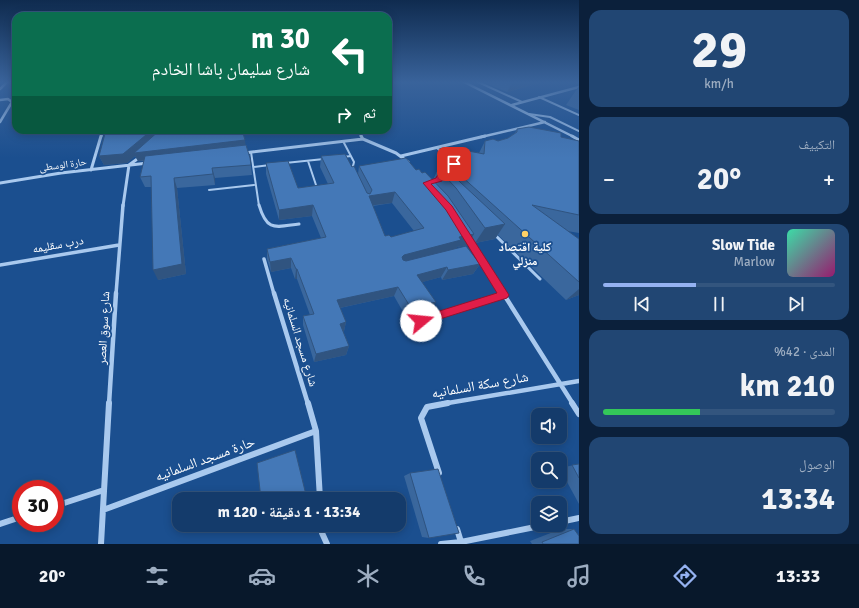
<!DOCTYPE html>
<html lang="ar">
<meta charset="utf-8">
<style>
body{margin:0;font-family:Signika,"Noto Naskh Arabic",sans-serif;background:#214673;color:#f1f3f6;direction:rtl;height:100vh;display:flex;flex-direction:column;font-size:15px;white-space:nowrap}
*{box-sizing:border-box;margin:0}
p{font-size:13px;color:#9dadc1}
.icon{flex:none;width:22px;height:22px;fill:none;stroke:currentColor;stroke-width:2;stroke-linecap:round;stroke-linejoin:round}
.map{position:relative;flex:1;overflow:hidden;direction:ltr}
.drawer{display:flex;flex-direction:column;gap:10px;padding:10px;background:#0b203b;width:280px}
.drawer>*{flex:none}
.banner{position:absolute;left:12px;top:12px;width:380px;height:122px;border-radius:12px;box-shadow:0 2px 10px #0003,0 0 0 1px #33557e;direction:rtl;background:#0b6e4f;color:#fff;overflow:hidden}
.controls{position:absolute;left:531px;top:408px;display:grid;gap:8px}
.controls a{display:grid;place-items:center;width:36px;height:36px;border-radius:8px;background:#143b6b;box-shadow:0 2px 10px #0003,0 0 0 1px #33557e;font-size:20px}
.speed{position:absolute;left:12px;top:480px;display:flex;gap:8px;font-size:20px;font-weight:700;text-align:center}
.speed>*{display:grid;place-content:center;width:52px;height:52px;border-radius:50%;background:#143b6b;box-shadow:0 2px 10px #0003,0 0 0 1px #33557e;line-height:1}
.speed .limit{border:6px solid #d22;background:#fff;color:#111}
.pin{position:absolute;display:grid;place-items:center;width:34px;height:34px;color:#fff;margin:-17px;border-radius:8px;box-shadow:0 2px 6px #0006}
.me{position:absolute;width:44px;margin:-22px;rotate:73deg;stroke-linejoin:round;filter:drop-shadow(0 0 3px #0008)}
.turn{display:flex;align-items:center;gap:14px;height:84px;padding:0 16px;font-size:18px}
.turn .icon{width:52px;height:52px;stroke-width:2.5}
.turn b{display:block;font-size:28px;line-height:34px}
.then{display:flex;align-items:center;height:38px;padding:0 16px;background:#0003;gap:8px;font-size:15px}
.big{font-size:30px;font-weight:700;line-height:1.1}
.drawer .widget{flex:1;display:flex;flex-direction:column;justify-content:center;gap:6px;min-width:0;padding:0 14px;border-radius:12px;background:#214673}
.drawer .dial{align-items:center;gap:0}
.dial b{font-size:52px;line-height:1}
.song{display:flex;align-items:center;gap:12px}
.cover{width:48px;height:48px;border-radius:6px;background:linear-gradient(135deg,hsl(160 70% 55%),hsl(320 70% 35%))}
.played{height:4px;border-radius:2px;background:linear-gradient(90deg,#95b2f1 40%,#33557e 40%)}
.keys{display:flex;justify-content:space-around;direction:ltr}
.heat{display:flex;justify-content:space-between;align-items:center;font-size:22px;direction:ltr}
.charge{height:6px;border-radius:3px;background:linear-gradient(90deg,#34c759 42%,#33557e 0)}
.trip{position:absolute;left:172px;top:492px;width:234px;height:40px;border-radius:12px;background:#143b6b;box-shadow:0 2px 10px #0003,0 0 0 1px #33557e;font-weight:700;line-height:40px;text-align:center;direction:rtl}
.dock{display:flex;height:64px;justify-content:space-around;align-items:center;background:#08182b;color:#9dadc1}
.dock .icon{width:28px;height:28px}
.dock .active{color:#95b2f1}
.dock b{font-size:18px;color:#f1f3f6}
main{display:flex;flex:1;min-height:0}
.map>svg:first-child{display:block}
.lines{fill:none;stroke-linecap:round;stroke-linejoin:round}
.service-far1{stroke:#a9c9ee;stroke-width:2}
.service{stroke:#a9c9ee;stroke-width:3}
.minor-far4{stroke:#a9c9ee;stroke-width:2.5}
.minor-far3{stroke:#a9c9ee;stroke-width:3}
.minor-far2{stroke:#a9c9ee;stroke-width:3.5}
.minor-far1{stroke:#a9c9ee;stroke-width:4.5}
.minor{stroke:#a9c9ee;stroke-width:6}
.wall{fill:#3a679d;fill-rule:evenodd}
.shaded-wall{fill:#305480}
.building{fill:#4478b7;stroke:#305480;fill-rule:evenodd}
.route{fill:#e11d48;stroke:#92132f}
.poi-dot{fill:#ffd166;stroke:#1b4f8f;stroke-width:1.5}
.labels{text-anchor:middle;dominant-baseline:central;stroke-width:3.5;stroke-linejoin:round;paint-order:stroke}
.far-street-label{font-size:10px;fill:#fff;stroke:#1b4f8f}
.street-label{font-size:12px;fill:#fff;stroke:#1b4f8f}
.poi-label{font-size:12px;font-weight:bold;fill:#fff;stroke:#1b4f8f}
.near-street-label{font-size:14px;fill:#fff;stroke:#1b4f8f}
</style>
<main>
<section class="drawer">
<div class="widget dial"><b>29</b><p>km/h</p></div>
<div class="widget"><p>التكييف</p>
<div class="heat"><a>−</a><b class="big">20°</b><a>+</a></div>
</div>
<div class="widget">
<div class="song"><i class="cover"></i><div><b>Slow Tide</b><p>Marlow</p></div></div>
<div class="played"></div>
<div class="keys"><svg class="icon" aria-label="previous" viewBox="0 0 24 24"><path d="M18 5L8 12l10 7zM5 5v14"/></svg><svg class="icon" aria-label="pause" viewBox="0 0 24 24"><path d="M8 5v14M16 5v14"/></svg><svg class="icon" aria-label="next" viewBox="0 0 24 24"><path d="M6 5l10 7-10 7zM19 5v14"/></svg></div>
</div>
<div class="widget"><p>المدى · 42%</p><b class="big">210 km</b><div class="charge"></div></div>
<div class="widget"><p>الوصول</p><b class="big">13:34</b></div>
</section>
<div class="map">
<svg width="579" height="544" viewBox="0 0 579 544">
<rect width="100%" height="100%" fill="#1b4f8f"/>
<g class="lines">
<path class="service-far1" d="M478,82L522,102
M539,97L579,115
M529,114L550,117L579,131
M343,141L354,162L352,170
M437,148L453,162
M251,152L259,206
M343,157L351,156
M308,161L317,188
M285,163L324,159
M253,167L270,165
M209,190L254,185"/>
<path class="service" d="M259,205C267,232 275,227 299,224
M494,234L540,279"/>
<path class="minor-far4" d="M464,82L574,137
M0,89L7,82
M0,100L8,99L12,102L0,122
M512,105L579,87
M358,130L362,137
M101,137L103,130
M481,137L545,122"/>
<path class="minor-far3" d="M361,136L363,139L396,153L408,162
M572,136L579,140
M244,153L363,139
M401,156L485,136
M91,170L101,136
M0,183L61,173L148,163
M123,206L129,165L140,157"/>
<path class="minor-far2" d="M467,239L503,294
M264,259L274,294
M0,265L119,245
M116,294L123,205"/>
<path class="minor-far1" d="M274,293L308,404
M503,293L573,404
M421,321L504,295
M109,404L116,293
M442,404L579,381"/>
<path class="minor" d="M308,403L316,431L320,499
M572,403L579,414
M439,473L421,418L427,407L448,403
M55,506L104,490
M103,510L316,431
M560,522L579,518
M0,524L21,517
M321,525L322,533L327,544
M457,529L461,542
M101,544L109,403
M441,544L461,542L545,525"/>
</g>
<path class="wall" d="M483,82H543L507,92Z
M579,86V110L566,105Z
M517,129L579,141V233L567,231L579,239V295L566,300L498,235L495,239L475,243L472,238L468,245L457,247L456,248L480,264L473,274L442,280L441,277L422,282L430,311L406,317L394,296L340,308L346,322L344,331H343L349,346L346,355L314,362L303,325V316L310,315L297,279H295L291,268L271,272L267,259V249L321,238L312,216L279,220L266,174V163L298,188L328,184L320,167L321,156L352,167L358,174L359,166L416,170L422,173L433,180L438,169H446L448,163L479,153L485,141H498L508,138L515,133ZM392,203L414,231L391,237L385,236L373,206Z
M216,130V132L245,140V145L250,158L252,175L215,178V185L177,188L186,274L158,280L152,187H145L140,177L144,161H138L135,156L127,163L104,165L99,156Z
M579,464V504L560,469V468Z
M410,473L429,538L422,537L404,476Z
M561,529H574L579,544H532L530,541Z"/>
<path class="shaded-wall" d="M512,82H543L507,92Z
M152,130H165L245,140L246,149L138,161L135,156L127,163L104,165L99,156Z
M212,168L215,178V185L213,174Z
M174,178L177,188L186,274L158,280L153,270Z
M395,192L392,203L367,206L369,196Z
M313,205L312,216L279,220V210Z
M505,224L495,239L475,243L485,228Z
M474,234L468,245L457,247L455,251L400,265L402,257L404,255L459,237Z
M291,258V268L271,272L270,262Z
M480,264L473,274L442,280L448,270Z
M447,267L441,277L412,285L417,275Z
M296,269H297V279H295Z
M398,287L394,296L335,309L337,300Z
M579,289V295L566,300Z
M436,302L430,311L406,317L411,308Z
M346,322L344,331L337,333L340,324Z
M349,346L346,355L314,362L316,354Z"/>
<path class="building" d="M529,127L561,133V137L579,141V215L532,205L579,239V282L450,166L448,163L463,150L484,154L485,141L493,139L498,141L508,138L517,132V129Z
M106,130H152L123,154L99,156Z
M160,130H215V132L229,130H242L245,140L134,153Z
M246,145L250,158L251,165L212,168L213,174L174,178L182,264L153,270L151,176L140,177L145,156Z
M345,154L352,167L354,166L367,193L370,194L372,190L359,166L406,158L416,170L419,169L422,173L425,172L448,196L474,234L459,237L461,240L404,255L402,257L403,260L406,261L466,246L480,264L448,270L447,267L417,275L436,302L411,308L398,287L337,300L346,322L340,324L349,346L316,354L303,316L314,314L297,269H296L291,258L270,262L267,249L326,237L313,205L279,210L266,163L288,161L298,188L334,183L321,156ZM395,192L424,228L391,237L389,235L385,236L369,196Z
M445,168L505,224L485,228L456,188L438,169Z
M295,450L307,499H261L257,463Z
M579,464V478L572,465Z
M438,469L459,533L429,538L410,473Z
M265,525H272L265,528Z
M574,529L579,536V544H543L542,542Z"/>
<linearGradient id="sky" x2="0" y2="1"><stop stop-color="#0f2b4f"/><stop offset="0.52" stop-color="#39639b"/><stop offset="1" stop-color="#39639b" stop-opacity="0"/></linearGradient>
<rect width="579" height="158" fill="url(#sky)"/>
<path class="route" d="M454,162L457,164C454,172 444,174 442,181L431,184L452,206L509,295L507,298L421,325L417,324L416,321L417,318L497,293L446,210L423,183L436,178L437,176Z"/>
<circle class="poi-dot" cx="525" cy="234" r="4"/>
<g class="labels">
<g class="far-street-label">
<text transform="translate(63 165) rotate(-8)">حارة الوسطى</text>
</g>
<g class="street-label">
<text transform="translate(58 245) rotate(-10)">درب سقليمه</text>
<text transform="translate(104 328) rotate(-87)">شارع سوق العصر</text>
<text transform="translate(300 342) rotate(73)">شارع مسجد السلمانيه</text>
</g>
<g class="poi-label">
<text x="525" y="247">كلية اقتصاد<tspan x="525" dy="14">منزلي</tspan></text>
</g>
<g class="near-street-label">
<text transform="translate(480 385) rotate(-10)">شارع سكة السلمانيه</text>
<text transform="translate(205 459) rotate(-20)">حارة مسجد السلمانيه</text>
</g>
</g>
</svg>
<div class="controls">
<a><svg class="icon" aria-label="sound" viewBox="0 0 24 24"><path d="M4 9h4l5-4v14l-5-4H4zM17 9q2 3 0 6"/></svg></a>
<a><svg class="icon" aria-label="search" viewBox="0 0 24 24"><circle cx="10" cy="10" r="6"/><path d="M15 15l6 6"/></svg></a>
<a><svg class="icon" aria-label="layers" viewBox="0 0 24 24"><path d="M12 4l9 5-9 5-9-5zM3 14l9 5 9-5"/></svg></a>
</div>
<div class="speed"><div class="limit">30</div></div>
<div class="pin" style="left:454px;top:164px;background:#d93025"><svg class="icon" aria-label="arrive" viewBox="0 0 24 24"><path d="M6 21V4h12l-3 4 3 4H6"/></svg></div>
<svg class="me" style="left:421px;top:321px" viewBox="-20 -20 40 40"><circle r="19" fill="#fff"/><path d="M0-13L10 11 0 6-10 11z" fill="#e11d48"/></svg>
<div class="trip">13:34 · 1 دقيقة · 120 m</div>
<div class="banner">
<div class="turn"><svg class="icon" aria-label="left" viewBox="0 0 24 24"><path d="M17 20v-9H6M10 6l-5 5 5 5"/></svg><div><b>30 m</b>شارع سليمان باشا الخادم</div></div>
<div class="then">ثم<svg class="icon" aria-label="right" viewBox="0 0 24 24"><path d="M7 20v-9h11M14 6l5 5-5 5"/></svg></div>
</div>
</div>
</main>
<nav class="dock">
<b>13:33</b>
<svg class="icon active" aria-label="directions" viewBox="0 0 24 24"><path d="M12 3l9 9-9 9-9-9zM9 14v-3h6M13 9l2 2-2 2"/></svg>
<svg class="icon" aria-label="music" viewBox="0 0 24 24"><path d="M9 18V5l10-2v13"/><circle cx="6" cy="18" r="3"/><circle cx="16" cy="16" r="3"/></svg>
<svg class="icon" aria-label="phone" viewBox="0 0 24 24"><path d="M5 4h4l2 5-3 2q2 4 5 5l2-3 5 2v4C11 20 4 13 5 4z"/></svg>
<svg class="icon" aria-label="climate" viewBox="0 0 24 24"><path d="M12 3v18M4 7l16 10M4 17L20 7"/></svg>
<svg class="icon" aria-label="car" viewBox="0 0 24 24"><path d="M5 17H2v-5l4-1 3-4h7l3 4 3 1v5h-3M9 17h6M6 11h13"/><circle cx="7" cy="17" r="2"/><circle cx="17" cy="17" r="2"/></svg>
<svg class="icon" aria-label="filters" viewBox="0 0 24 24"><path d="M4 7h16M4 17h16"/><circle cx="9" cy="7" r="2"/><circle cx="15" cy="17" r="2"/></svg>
<b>20°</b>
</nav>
